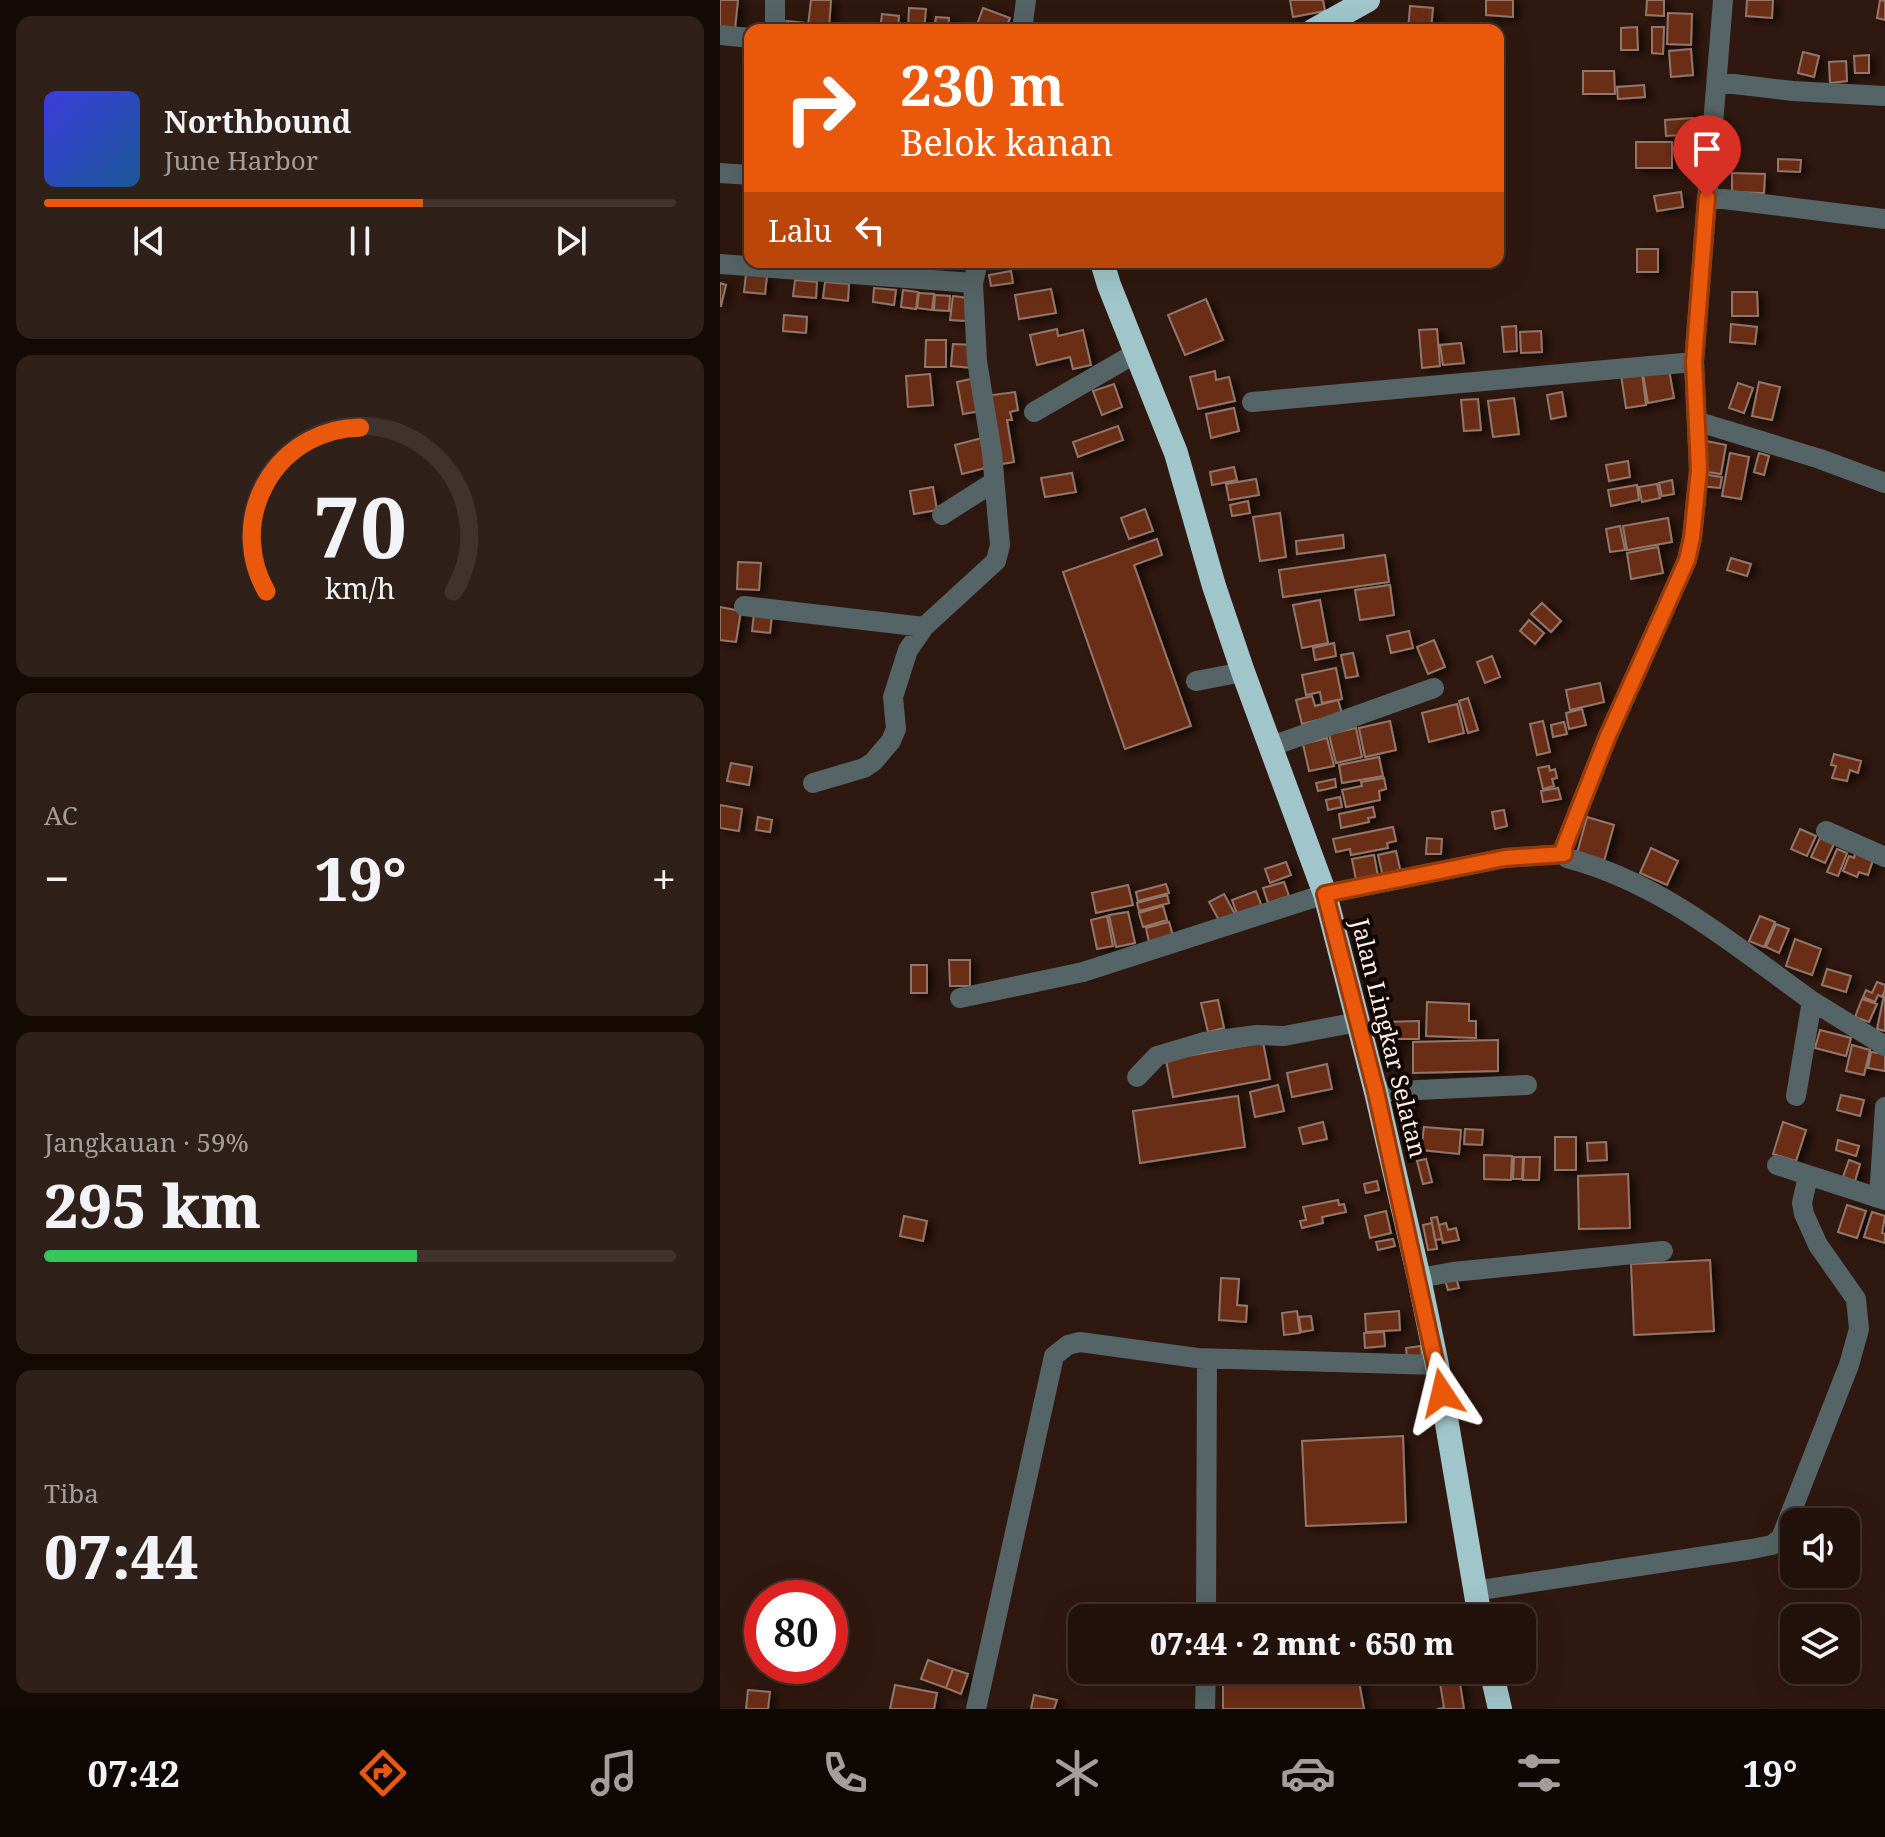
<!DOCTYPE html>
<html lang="id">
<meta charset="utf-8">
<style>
body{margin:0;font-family:"Noto Serif",serif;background:#2f2019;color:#f1f3f6;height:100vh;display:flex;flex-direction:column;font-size:30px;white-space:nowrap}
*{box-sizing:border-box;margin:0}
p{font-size:26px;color:#a39e9d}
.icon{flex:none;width:44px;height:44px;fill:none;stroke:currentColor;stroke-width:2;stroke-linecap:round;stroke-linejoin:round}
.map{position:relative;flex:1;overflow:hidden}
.panel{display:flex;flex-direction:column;gap:16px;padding:16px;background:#130a06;width:720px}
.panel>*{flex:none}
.guide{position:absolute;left:24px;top:24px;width:760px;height:244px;border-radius:16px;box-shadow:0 8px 32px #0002,0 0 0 2px #40322c;background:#ea580c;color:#fff;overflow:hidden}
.tools{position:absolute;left:1060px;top:1508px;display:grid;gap:16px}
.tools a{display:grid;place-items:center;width:80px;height:80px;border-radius:16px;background:#23120b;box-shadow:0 8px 32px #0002,0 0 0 2px #40322c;font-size:40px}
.speed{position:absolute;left:24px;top:1580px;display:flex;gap:16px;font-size:40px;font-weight:700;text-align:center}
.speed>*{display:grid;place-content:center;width:104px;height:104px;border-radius:50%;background:#23120b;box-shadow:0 8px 32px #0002,0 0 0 2px #40322c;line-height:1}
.speed .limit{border:12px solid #d22;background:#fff;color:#111}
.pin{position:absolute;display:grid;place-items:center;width:68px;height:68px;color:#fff;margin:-82px -34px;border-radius:50% 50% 50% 0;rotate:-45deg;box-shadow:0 0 8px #0007}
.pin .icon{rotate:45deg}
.me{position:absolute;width:88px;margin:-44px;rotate:350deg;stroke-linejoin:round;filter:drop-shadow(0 0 6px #0008)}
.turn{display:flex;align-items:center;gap:28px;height:168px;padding:0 24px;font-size:36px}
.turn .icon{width:104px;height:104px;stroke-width:2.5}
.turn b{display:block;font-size:56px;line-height:68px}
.then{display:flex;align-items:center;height:76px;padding:0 24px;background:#0003;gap:16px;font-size:30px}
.big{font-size:60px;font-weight:800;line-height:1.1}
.panel .widget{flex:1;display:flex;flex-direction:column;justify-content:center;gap:12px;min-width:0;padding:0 28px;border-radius:16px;background:#2f2019}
.panel .dial{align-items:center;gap:0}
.dial svg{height:208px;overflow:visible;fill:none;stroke:#40322c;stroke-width:7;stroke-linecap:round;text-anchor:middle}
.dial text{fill:#f1f3f6;stroke:none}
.song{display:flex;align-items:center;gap:24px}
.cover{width:96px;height:96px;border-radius:12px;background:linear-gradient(135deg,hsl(240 70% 55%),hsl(210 70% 35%))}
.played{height:8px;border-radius:4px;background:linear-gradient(90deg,#ea580c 60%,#40322c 60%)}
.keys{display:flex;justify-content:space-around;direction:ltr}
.heat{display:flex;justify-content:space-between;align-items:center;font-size:44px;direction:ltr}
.charge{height:12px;border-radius:6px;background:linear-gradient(90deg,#34c759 59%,#40322c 0)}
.trip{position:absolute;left:348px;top:1604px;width:468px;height:80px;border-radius:16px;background:#23120b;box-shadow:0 8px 32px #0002,0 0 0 2px #40322c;font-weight:800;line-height:80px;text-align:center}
.dock{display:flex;height:128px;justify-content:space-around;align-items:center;background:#0e0704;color:#a39e9d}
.dock .icon{width:56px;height:56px}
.dock .current{color:#ea580c}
.dock b{font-size:36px;color:#f1f3f6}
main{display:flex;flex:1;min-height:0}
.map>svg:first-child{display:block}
.building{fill:#6b2d14;stroke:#93766b;stroke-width:2;filter:url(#shadow)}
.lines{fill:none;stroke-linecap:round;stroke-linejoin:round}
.minor{stroke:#556466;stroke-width:20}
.highway{stroke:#a0c6cb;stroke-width:24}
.route-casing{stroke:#983908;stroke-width:20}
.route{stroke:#ea580c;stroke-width:14}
.labels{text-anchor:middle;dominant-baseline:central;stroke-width:8;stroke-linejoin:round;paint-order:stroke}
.street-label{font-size:24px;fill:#ffeee7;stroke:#100604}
</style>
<main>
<section class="panel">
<div class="widget">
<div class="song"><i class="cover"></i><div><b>Northbound</b><p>June Harbor</p></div></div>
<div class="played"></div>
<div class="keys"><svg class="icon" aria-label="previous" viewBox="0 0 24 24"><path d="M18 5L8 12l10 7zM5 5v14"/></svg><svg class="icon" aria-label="pause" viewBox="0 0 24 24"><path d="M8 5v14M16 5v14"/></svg><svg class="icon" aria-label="next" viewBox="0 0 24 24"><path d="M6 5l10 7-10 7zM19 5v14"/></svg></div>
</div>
<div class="widget dial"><svg viewBox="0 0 100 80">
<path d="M14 69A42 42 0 1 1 86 69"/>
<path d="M14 69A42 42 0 0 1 50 6" stroke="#ea580c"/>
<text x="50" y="56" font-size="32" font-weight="700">70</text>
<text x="50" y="72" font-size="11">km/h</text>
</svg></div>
<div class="widget"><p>AC</p>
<div class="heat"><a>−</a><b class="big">19°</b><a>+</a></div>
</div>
<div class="widget"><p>Jangkauan · 59%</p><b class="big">295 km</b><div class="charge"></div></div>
<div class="widget"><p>Tiba</p><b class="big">07:44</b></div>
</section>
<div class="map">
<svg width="1165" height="1709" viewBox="0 0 1165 1709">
<defs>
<filter id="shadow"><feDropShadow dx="5.5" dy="3" stdDeviation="4" flood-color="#0009"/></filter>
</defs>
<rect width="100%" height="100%" fill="#2f180f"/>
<path class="building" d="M0,0H18L15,29L0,27Z
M91,0H111L109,28L88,26Z
M570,0H603L605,11L573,17Z
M766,0H793V17L766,15Z
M927,0H944V16L926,15Z
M1027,0H1053L1052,18L1026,16Z
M1160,0L1165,1V20L1157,18Z
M690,6L713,8L711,30H688Z
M189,8L206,9L204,30H188Z
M263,8L290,18L285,30H255Z
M948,13L972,14L971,45L947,44Z
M162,14L179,16L178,30H160Z
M216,17L229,18L228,30H214Z
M67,21L85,23V30H66Z
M917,27L918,50H901V28Z
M932,27H944L943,54L932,53Z
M971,49L973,75L951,77L949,51Z
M1083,52L1099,56L1094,77L1078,73Z
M1149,55V73H1135L1134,56Z
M1126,61L1127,81L1110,83L1109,62Z
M863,71H894L895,94H863Z
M924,85L925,97L898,99L897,87Z
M973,118L974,134L946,136L945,120Z
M916,142H952V168H916Z
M1058,159L1081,160L1080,172L1058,171Z
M1012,173L1045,174L1044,193L1012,192Z
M961,192L963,207L937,211L934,196Z
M917,249H938V272H917Z
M291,271L293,283L271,286L269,275Z
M26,274L47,276L45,294L24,292Z
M75,280L97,282L96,298L73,296Z
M105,282L129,284L128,301L103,298Z
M0,283L6,285L1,306H0Z
M154,288L176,290L174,305L153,302Z
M331,289L336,313L299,319L295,295Z
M183,290L198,292L196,309L181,307Z
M1012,292H1037L1038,316H1012Z
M199,293L214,294L212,310L197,308Z
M215,295L230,296L229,311L214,310Z
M233,296L249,298L246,321L230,320Z
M486,299L503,340L465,355L448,315Z
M64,315L87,317L86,333L63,331Z
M1011,324L1037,327L1035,344L1010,342Z
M796,326L797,351L784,352L782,327Z
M337,329L338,336L363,330L371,365L353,369L350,357L317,365L310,335Z
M717,329L720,366L702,368L699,330Z
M821,331L822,352L801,353L800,332Z
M206,340H226V367H205Z
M741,343L744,363L723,365L720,345Z
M233,344L253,345L252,368L231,366Z
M949,370L954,398L928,403L923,374Z
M495,371L496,380L509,377L515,401L478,409L470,377Z
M922,372L926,405L906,408L901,375Z
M210,374L213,405L188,407L186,376Z
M255,378L261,411L243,414L237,382Z
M1039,382L1060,387L1052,420L1032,416Z
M1018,383L1033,388L1024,413L1009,408Z
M394,384L402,407L382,415L373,391Z
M295,392L298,410L290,412L292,420H287L294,462L276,465L265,396Z
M842,392L846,416L831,419L827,395Z
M794,398L799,434L773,437L768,401Z
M758,399L761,430L744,431L741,400Z
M514,408L519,431L491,438L486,414Z
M398,426L403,440L358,457L353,442Z
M262,438L269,467L242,474L235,445Z
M986,441L1006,445L1001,474L981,471Z
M1010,453L1029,457L1021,499L1002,496Z
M1039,453L1049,456L1044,475L1034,472Z
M908,461L910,477L889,481L886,465Z
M514,467L517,480L492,485L490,472Z
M352,473L356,492L325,497L321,478Z
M981,474L1002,477L1000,488L980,486Z
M536,479L539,495L509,500L506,484Z
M952,480L954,494L942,496L939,483Z
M937,484L940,498L922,502L919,487Z
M917,485L919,500L891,506L888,490Z
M213,487L217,510L194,514L190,491Z
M528,501L530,513L512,516L510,505Z
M425,509L433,531L409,539L401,518Z
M560,513L566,557L540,561L533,517Z
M948,518L952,542L907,550L903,526Z
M900,526L905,550L890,552L886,529Z
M623,535L624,548L577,554L576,541Z
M437,539L442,555L414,565L471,726L405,749L343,572Z
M938,547L943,573L911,579L907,553Z
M665,555L669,582L563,597L559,570Z
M1011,558L1031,564L1027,576L1007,570Z
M18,562L41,563L39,590L17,589Z
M670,585L674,615L640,620L635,590Z
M600,600L608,643L582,648L573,605Z
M822,603L841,621L831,632L811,614Z
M0,607L21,611L16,642L0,640Z
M34,614L52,615L50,633L32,631Z
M809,620L824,633L815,644L800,631Z
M689,631L693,648L671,653L667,636Z
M714,640L725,667L708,674L697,647Z
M614,643L616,656L595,660L593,648Z
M633,653L638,676L626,678L621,655Z
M772,656L780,677L765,683L757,662Z
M616,668L622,699L602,703L600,692L586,695L582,675Z
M880,683L884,702L850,710L846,690Z
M592,696L595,706L618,700L622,714L582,724L576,700Z
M748,698L758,730L748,733L739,701Z
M737,704L744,733L709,742L702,713Z
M862,709L866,725L849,729L846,713Z
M670,721L676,750L645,757L639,728Z
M823,721L830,752L817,755L810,724Z
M844,722L847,734L833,737L831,725Z
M636,728L642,757L616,763L609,734Z
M607,738L614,766L589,771L583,744Z
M1114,754L1141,761L1138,773L1130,770L1127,781L1112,778L1116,766L1111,765Z
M659,757L663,776L622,783L619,765Z
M11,763L32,767L29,785L7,781Z
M829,766L830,771L835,769L837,778L832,779L834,786L823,789L818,768Z
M664,778L666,789L659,791L660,800L626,807L622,790L642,786L641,782Z
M615,779L616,787L598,791L596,783Z
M838,788L841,799L823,802L821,791Z
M620,797L622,807L608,810L606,800Z
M0,805L22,809L19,831L0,828Z
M653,807L655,817L648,818L649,822L621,828L619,814Z
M784,810L787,826L775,829L772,812Z
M38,817L52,820L50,832L36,830Z
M867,817L894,825L884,861L857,853Z
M673,827L676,841L667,843L668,848L631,855L630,849L616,852L613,839Z
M1080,829L1096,836L1087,856L1071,849Z
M707,838L722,839L721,854H706Z
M1100,838L1114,844L1105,863L1091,857Z
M931,848L958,861L947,885L920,873Z
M1117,849L1127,853L1118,876L1107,872Z
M676,851L681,873L663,877L658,855Z
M1136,851L1154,857L1148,875L1139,872L1137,877L1123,871L1129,856L1134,858Z
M654,855L658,876L636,880L632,859Z
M566,862L571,875L550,883L545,869Z
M564,882L569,896L548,903L543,888Z
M446,884L449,893L418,901L416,892Z
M408,885L413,905L376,913L372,893Z
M536,891L542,907L518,916L512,900Z
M504,894L516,916L501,924L489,902Z
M447,895L449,903L419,911L417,903Z
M443,906L447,920L423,927L419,913Z
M408,912L415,943L396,947L389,915Z
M387,916L393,946L377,949L371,920Z
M1040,916L1055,922L1044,947L1029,941Z
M449,922L453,936L429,942L426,928Z
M1056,924L1069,929L1059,953L1046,947Z
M1075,939L1101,949L1092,975L1066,966Z
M229,960H250V986H230Z
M191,965H207V993H191Z
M1107,969L1131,976L1126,992L1102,985Z
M1157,982L1165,985V990L1162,997L1158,995L1155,1002L1143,997L1146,990L1152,993Z
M1164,995L1165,996V1031L1157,1029Z
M1142,999L1157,1004L1149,1022L1135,1017Z
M498,1000L504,1028L488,1032L481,1003Z
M707,1002L749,1004V1021H756V1038L706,1036Z
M699,1021V1039H677V1059L666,1060V1037H662V1022Z
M1100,1030L1131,1038L1126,1056L1095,1048Z
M778,1040V1071L693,1073V1042Z
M543,1042L550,1079L453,1097L446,1060Z
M1132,1045L1150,1050L1144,1075L1126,1071Z
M1151,1052L1165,1054V1071L1148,1068Z
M607,1064L612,1089L572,1097L567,1073Z
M558,1085L564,1111L535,1117L530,1092Z
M1121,1095L1144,1100L1140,1116L1117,1110Z
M518,1096L525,1147L420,1163L413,1111Z
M679,1100H694V1120L678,1119Z
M603,1122L607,1139L583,1144L579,1128Z
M1063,1122L1086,1130L1076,1161L1053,1154Z
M704,1127L741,1130L739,1154L701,1150Z
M745,1129L763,1130L762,1145L744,1144Z
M835,1137H856V1170H835Z
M1118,1140L1139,1146L1136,1156L1116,1150Z
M886,1142L887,1160L868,1161L867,1143Z
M764,1155L792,1156L791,1180L764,1179Z
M794,1157H803L802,1179H793Z
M804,1157H820L819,1180H803Z
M706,1159L712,1182L703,1184L697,1161Z
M1129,1160L1140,1164L1135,1181L1123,1177Z
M908,1174L910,1228L859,1229L858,1176Z
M657,1181L659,1190L646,1193L644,1184Z
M618,1200L619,1205L624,1204L626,1212L602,1217L603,1223L582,1228L580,1221L586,1220L583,1207Z
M1127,1205L1146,1211L1137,1238L1118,1232Z
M666,1211L671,1233L650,1238L645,1216Z
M1152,1212L1165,1216L1162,1233L1165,1234V1243L1144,1237Z
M184,1216L207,1221L203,1241L180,1236Z
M717,1217L722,1239L715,1240L711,1218Z
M712,1223L717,1249L708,1250L703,1225Z
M726,1223L728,1230L736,1228L739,1240L723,1243L719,1225Z
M673,1239L675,1246L658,1250L656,1242Z
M990,1260L994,1331L914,1335L911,1264Z
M501,1278L519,1279L517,1305L527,1306L526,1322L499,1320Z
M736,1278L739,1288L728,1290L725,1280Z
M577,1311L580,1333L564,1335L562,1313Z
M679,1311L680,1330L646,1332L645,1314Z
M591,1316L593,1330L581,1332L579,1317Z
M664,1332L665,1346L645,1348L644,1333Z
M701,1346L702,1356L687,1357L686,1348Z
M683,1436L686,1522L586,1526L582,1441Z
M438,1604H455V1618H437Z
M208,1660L233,1669L226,1688L201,1679Z
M233,1669L248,1674L241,1694L226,1688Z
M503,1670H637L644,1709H503Z
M718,1670H738L744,1709H717L724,1708Z
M175,1685L217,1693L214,1709H170Z
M28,1690L50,1692L48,1709H26Z
M314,1695L337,1700L334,1709H311Z"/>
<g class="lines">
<path class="minor" d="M55,0V21L59,30
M302,30L306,0
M0,35L30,38
M997,82L1073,91L1165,96
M0,173L30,175
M987,197L1165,219
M0,264L253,283
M532,402L974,362
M314,412L416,353
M979,422L1100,459L1165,483
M222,515L274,482
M24,606L204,627
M476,681L523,672
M552,746L714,688
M93,783L144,768L153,762L171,741L176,729L173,697L188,650L204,627L276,561L280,545L272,453L257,361L253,283L258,262
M1106,831L1165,857
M844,854V847L887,738L967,560L972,538L979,470L974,362L1003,0
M240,998L363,972L605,894L785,858L844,854L847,858C942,883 1014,945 1092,1001L1076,1096
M1092,1001L1165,1046
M417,1077L437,1056L484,1042L537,1035L564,1036L638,1022
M656,1092L807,1085
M1057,1165L1165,1200
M1159,1197L1165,1107
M699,1278L733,1272L943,1251
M754,1591L1032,1549L1052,1545L1061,1538L1129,1365L1139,1329L1136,1299L1098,1245L1084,1214L1082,1203L1088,1176
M486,1618L487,1359
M256,1709L334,1356L348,1345L360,1342L477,1358L717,1365
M485,1709L486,1670"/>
<path class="highway" d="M594,30L648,0
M382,262L389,285L456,453L494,586L523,672L605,894L656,1092L699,1278L717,1365L760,1618
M771,1670L780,1709"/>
</g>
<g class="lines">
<g class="route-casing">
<path id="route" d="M722,1393L656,1092L605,894L785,858L844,854V847L887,738L967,560L972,538L979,470L974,362L987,197"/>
</g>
<use href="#route" class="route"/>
</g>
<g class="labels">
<g class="street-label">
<text transform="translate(670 1038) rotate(76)">Jalan Lingkar Selatan</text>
</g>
</g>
</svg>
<div class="tools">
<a><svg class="icon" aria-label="sound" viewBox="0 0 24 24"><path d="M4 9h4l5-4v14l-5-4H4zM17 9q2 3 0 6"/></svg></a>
<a><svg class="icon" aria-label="layers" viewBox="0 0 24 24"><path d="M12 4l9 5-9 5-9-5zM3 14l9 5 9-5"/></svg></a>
</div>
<div class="speed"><div class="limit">80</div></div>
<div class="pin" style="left:987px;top:197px;background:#d93025"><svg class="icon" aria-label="arrive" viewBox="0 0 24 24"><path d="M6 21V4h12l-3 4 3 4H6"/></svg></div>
<svg class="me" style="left:722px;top:1393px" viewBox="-20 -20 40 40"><path d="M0-17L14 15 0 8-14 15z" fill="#ea580c" stroke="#fff" stroke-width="4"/></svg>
<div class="trip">07:44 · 2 mnt · 650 m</div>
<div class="guide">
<div class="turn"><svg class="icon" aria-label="right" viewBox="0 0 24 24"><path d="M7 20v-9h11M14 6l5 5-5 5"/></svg><div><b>230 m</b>Belok kanan</div></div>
<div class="then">Lalu<svg class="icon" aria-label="left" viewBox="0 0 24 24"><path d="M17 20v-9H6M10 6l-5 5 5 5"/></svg></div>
</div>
</div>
</main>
<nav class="dock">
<b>07:42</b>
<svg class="icon current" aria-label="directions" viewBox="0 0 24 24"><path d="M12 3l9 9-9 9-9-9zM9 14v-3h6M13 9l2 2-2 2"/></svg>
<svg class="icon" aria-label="music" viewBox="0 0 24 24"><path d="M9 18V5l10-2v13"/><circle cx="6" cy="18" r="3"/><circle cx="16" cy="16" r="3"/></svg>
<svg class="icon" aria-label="phone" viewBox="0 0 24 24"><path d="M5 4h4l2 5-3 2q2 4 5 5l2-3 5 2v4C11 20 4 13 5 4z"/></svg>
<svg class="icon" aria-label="climate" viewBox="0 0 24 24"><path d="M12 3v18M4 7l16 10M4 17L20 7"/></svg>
<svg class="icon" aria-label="car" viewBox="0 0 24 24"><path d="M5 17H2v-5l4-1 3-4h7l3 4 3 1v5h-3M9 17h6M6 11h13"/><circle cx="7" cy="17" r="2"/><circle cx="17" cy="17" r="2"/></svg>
<svg class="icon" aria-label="filters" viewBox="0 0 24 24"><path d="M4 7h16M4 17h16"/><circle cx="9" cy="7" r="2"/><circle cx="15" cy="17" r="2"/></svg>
<b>19°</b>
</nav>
